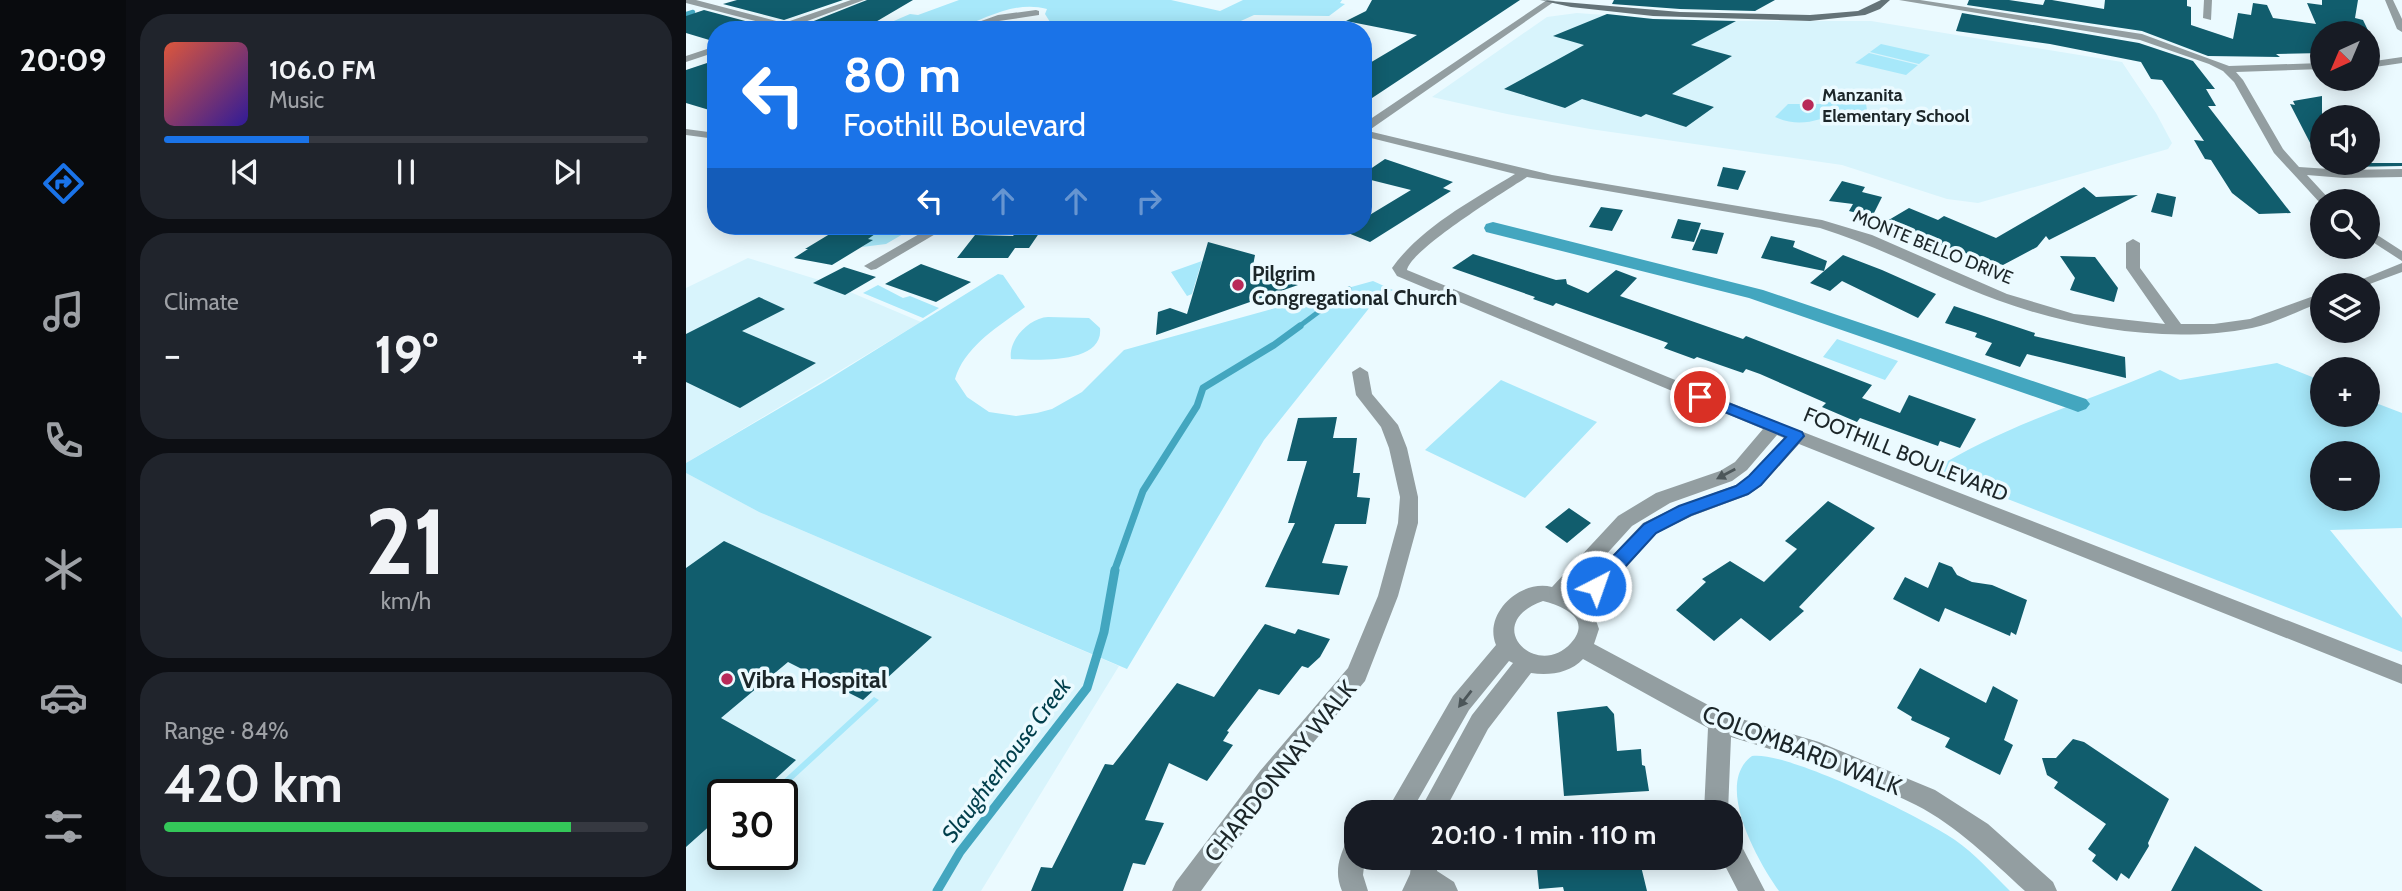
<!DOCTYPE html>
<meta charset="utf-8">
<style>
body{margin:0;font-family:Cabin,sans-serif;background:#20242c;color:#f1f3f6;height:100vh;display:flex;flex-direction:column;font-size:26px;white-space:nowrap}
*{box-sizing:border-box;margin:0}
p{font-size:23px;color:#9ea1a6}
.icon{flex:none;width:38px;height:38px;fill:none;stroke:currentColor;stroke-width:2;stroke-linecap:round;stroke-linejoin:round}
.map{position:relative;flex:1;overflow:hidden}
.drawer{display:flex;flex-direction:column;gap:14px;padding:14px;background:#0d0f14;width:560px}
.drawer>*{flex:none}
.banner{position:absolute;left:21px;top:21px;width:665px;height:214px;border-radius:28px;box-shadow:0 4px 18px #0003;background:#1a73e8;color:#fff;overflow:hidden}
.needle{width:46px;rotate:224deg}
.fabs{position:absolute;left:1624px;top:21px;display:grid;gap:14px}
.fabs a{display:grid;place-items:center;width:70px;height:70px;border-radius:50%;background:#171b24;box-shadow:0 4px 18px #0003;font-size:35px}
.speed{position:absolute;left:21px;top:779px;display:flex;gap:14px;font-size:35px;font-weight:700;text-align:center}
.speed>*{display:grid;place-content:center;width:91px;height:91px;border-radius:50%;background:#171b24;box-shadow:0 4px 18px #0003;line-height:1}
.speed .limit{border:4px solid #111;border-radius:10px;background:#fff;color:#111}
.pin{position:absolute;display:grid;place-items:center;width:60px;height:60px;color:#fff;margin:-30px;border:4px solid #fff;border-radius:50%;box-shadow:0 2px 7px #0007}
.me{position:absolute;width:77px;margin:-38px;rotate:41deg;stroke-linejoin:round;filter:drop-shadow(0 0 5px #0008)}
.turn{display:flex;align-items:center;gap:24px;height:147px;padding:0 21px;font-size:32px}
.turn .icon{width:91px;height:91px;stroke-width:2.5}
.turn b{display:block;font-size:49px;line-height:60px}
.lanes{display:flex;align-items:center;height:66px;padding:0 21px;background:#0003;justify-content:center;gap:35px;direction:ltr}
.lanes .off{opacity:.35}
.big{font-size:52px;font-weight:700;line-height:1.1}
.drawer .card{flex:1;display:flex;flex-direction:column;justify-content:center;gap:10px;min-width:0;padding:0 24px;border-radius:28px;background:#20242c}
.drawer .dial{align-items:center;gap:0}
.dial b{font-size:91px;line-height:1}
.song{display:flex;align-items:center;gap:21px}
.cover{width:84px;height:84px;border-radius:10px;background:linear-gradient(135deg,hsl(10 70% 55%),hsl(250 70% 35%))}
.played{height:7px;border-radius:4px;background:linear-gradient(90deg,#1a73e8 30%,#363941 30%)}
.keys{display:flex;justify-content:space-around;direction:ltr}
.heat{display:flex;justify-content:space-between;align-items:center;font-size:38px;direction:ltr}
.charge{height:10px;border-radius:5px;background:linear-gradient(90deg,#34c759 84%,#363941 0)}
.trip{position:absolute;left:658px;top:800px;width:399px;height:70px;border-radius:28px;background:#171b24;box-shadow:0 4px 18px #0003;font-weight:700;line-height:70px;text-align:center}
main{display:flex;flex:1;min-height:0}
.dock{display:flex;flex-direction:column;width:126px;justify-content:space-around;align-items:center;background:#090b0e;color:#9ea1a6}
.dock .icon{width:49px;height:49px}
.dock .on{color:#1a73e8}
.dock b{font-size:32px;color:#f1f3f6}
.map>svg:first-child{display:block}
.built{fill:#d8f4fc;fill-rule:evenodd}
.green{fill:#a7e8fa;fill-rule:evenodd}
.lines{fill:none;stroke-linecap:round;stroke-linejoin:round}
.stream-far3{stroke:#43a6bf;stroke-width:4.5}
.stream-far2{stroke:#43a6bf;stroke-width:5}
.stream-far1{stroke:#43a6bf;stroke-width:7}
.stream{stroke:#43a6bf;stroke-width:9}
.canal{fill:#43a6bf;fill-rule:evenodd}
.building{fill:#115d6d}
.street{fill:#939ea1;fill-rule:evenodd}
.secondary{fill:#647378;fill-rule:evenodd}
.oneway{fill:#4c5659}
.route{fill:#1a73e8;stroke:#114b97;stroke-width:2}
.poi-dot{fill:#b82958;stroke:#ebfaff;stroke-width:2.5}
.labels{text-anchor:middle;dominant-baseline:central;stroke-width:7;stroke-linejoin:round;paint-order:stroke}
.far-poi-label{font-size:18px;font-weight:bold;fill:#1c2629;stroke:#ebfaff;text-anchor:start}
.far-street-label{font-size:18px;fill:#1c2629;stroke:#ebfaff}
.poi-label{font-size:21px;font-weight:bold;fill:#1c2629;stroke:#ebfaff;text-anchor:start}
.street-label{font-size:21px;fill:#1c2629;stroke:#ebfaff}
.water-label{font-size:23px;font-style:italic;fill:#003e4b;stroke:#ebfaff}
.near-poi-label{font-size:24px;font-weight:bold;fill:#1c2629;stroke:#ebfaff;text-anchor:start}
.near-street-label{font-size:24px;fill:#1c2629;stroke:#ebfaff}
</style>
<main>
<nav class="dock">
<b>20:09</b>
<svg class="icon on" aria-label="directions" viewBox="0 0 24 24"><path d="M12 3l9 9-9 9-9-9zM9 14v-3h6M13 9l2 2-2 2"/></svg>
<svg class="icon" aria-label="music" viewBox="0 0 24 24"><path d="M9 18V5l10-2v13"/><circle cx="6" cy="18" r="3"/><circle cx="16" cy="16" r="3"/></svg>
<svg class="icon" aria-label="phone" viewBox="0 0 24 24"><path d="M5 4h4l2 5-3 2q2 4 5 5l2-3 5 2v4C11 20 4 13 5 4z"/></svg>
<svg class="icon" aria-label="climate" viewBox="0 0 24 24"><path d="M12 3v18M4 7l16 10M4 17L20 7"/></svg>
<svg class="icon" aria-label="car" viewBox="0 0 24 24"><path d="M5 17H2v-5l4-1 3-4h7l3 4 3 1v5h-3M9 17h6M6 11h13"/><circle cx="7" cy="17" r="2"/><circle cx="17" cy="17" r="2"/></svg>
<svg class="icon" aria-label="filters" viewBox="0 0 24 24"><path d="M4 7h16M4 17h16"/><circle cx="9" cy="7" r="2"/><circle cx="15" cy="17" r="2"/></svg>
</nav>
<section class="drawer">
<div class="card">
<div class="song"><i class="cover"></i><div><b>106.0 FM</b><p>Music</p></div></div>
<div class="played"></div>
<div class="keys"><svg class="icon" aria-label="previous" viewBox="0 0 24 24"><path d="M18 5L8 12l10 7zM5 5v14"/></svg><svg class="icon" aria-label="pause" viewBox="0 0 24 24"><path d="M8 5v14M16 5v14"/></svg><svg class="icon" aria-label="next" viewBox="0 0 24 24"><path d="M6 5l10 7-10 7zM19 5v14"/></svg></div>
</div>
<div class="card"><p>Climate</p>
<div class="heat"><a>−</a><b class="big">19°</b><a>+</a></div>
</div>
<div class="card dial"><b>21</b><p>km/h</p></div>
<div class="card"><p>Range · 84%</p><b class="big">420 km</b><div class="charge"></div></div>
</section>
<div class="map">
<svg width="1716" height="891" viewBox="0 0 1716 891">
<rect width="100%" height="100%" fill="#ebfaff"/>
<path class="built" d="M891,13L1003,21H1185L1436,62L1470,113L1486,143L1482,149L1292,203L1261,199L1156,165L904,129L821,114L746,97L861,17Z
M62,258L133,280L159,295L164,292L235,322L0,463V288Z
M0,473L73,512L433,666L295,891H0ZM37,794H96V854H37Z"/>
<path class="green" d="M273,0H485L534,11L557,0H656L654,3L659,4L643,16L568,15L535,30H369L359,14L361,9C329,0 299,19 271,29C255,34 207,30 187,30L224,14L232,15Z
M1195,44L1244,55L1233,64L1184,52Z
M1183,53L1232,65L1220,75L1169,63Z
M1152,95L1179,98L1181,110L1163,124L1153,120L1152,116L1155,111C1132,121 1113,128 1089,117L1102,104H1136Z
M146,226H220L224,230L200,244L176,247L186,240L182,239L188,233Z
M516,261L506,294L501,296L485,272Z
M312,274L317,275L339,307C313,326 279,346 269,379L281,397L303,412L330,416L351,413L366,409L396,392L438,350L687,281L707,290L692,297L578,440L441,669L73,512L0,473V463L138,382Z
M192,285L217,298L224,296L253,308L237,318L177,293Z
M362,317L403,318L414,328C418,365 348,360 325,359C322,340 343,318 362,317Z
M1151,339L1212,361L1199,380L1137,357Z
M1591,363L1636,381V415H1682V400L1716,413V528L1644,530L1716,618V652L1247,470C1319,425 1397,403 1474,370L1494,380ZM1636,453H1682V499H1636Z
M815,380L911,422L839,498L739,450Z
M188,697L193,700L91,794H82Z
M1066,756C1099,750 1238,818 1269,840C1289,854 1306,873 1324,891H1093C1073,863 1027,784 1066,756Z"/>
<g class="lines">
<path class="stream-far3" d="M0,14L7,12"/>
<path class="stream-far2" d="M611,328L663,289"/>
<path class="stream-far1" d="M428,572L457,491L511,406L517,388L588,345L614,326"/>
<path class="stream" d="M251,891L274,852L401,688L418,632L429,570"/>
<path class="canal" d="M807,222L1077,290L1400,399L1404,404L1400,409L1392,412L1384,409L1063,298L800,232L798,228L800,224Z"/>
</g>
<path class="building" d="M51,0H157L98,20L37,4Z
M181,0H227L176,30L164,27L156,30H105Z
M686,0H834L677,104V67L731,35L660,21L680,11Z
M928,0H1089L1069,11L994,9L926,4Z
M1283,0H1323L1357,5L1359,0H1366L1418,9L1419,0H1501V6L1505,7V25L1547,39L1552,13L1565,15L1567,3L1581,5L1587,18L1630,24L1621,3L1636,5V0H1672L1669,18L1677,20L1692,51L1682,52V33H1636V53L1590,54L1594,57L1522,56L1456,31L1281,5Z
M18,10L85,28L65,30L64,23L44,30H30V42L0,33V16Z
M1276,13L1453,43L1507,61L1529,89H1520L1530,106H1522L1605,213L1573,214L1546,193L1525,160L1519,159L1508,140L1518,141L1476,80L1465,79L1455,62L1364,44L1270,31Z
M921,14L967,19L1050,21L1005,45L1046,56L986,94L1028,107L1000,127L960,114L955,117L896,99L879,108L818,89L898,45L867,36Z
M30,60V112L0,103V70Z
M1636,96V166L1604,104L1609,105L1607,101Z
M699,159L767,182L757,188L765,191L684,242L657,231L666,226H677V219L725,190L677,178V174Z
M1650,163H1716V166L1660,167Z
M1037,167L1060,171L1052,190L1031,186Z
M1156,181L1179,187L1176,192L1196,197L1186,217L1163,211L1167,204L1143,201Z
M1398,187L1410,197L1452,195L1363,240L1360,236L1351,247L1317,265L1260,247L1201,221L1223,208L1252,220L1258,216L1310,238Z
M1471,193L1490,197L1486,217L1465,212Z
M915,207L937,210L926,231L903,227Z
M992,219L1015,223L1008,242L985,238Z
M157,226H173L174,231L189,234L182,239L187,240L146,265L108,258L122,249H119Z
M335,226H358L343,248H329L322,258H271L289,235L327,236Z
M1015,229L1038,233L1031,254L1006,250Z
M1085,236L1109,241L1107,247L1141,261L1138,271L1075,258Z
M522,242L569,255L566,271L612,285L470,335L472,312L484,308L501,314Z
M787,254L870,280L880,279L881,284L902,293L930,270L951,278L934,296L1057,339L1060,336L1186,385L1176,398L1214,413L1223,395L1290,419L1274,448L1254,441L1252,446L1174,418L1171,422L1136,407L1140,403L1074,374L1060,369L1057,373L1011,357L1008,359L978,348L982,343L870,303L867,306L847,299L849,297L766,268Z
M1157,255L1196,270L1250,294L1232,318L1156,281L1144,291L1124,283Z
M1374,256L1409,257L1432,288L1428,302L1384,290L1389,278Z
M235,264L285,282L250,302L199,284Z
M158,267L190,277L159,295L127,283Z
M73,297L99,309L56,331L130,363L54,408L0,382V334Z
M1268,306L1349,333L1348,336L1439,357L1440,378L1341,354L1334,367L1299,355L1306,343L1289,337L1291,333L1259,323Z
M651,417L647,438H671L667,473H674L671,497L684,498L680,524H649L636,563L662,566L653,595L579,587L609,523H602L621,461H601L612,418Z
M1142,501L1189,528L1113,607L1118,611L1084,641L1055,618L1028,641L990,610L1020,582L1016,579L1044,561L1078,582L1111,549L1099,541Z
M883,508L905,523L881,543L859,527Z
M38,541L246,637L177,700L102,662L35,718L110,760L73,794H37V827L28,822L0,847V568Z
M1253,562L1266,567L1271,575L1286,582L1306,585L1341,600L1330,635L1325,632L1324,636L1259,608L1253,622L1207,599L1219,577L1242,588Z
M579,624L609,634L612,629L644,639L634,657L622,668L616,666L593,695L573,689L541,731L543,732L537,741L547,745L521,781L483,763L459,820L478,823L459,865L447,863L437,891H345L355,867L366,868L419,764L427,765L491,683L528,697Z
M1234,668L1300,703L1307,686L1332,700L1318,740L1327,745L1314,775L1259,747L1264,738L1225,720L1226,717L1211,708Z
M921,706L928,714L931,751L955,749L956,765L959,766L963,791L878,796L871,712Z
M1387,739L1398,742L1483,799L1462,843L1463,846L1443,879L1435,873L1431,881L1406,861L1410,855L1402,849L1420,824L1368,788L1372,782L1361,775L1356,758H1370Z
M1509,846L1577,891H1485Z
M850,858H953L961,891H878L877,887L853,889Z"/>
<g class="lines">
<path class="street" d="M0,0H10L98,23L165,0H178L97,30H86L89,26L0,3Z
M861,0L869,1L682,131L866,175L1136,220L1186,235L1321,294L1388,314L1479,324L1440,268V243L1447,239L1454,243V268L1495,324H1528L1564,319L1636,293V302C1614,310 1590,323 1566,328C1484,344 1390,329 1311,300C1251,278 1195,247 1134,228L841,177C819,191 724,250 721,270L1094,423L1716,665V684L1113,444L1075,486L1062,495L1006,516L971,533L905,606L913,629L908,644L1039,714L1133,742L1249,790L1302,824L1367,882L1371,891H1339C1305,860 1271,826 1230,805C1171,776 1108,756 1045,737L1042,812H1018L1022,728L897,659C884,673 863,676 845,673L802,729L758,812H733L786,715L827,663L823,661L783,710L725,812H700L767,696L810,645C797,614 834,579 866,587L932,516L970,493L1034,471L1049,462L1077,429L711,276L706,268C735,227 787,200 829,174L677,136V124ZM1091,435L1098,438L1063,476L1050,485L992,506L957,523L890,594L886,592L946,526L984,503L1046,481L1061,470ZM857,601C876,606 907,618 885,643C851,681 793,624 857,601Z
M1213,0H1234L1456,34L1543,66L1636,63V69L1550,72L1557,80L1597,149L1613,167L1658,170L1716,169V177L1658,178L1621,175L1645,201L1635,204L1588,153L1548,82L1537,71L1523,64L1454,40Z
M1518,0H1526L1525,20L1517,18Z
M1699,0H1707L1716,19V32L1711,29Z
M350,10L353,11V15L313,21L285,30H270L312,15Z
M30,46V52L0,62V56Z
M1716,57V63L1682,68V62Z
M0,129L30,133V139L0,135Z
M247,226H263L190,269L185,270L178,266Z
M1682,229L1716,251V261L1682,239Z
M1716,263V272L1681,285H1662Z
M674,367L682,372L686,394L712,425L721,448L732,497V523L712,596L679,681L590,787L515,891H486L490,882L574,771L662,668L692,596L712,523L714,497L703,448L695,427L670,395L666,372Z
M670,836V858H679L677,875L682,891H656C648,872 653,858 661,840Z
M1045,839L1054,843L1079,891H1052L1035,858H1045Z
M726,858H752L751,871L768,882L772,891H716L724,874Z"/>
<path class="secondary" d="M854,0L994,12L1124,15L1172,11L1195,0H1204L1194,9L1179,15L1124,21L967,16L885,7Z"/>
</g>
<defs><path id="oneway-solid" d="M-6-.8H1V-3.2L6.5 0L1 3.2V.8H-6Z" transform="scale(1.75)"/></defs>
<g class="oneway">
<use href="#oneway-solid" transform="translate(1040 474) rotate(152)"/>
<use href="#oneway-solid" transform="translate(779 699) rotate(128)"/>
</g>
<path class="route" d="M1014,392L1116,432L1118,436L1075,485L1062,494L1005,515L970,533L917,591L910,593L903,591L901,586L903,581L958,524L993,506L1050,486L1063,476L1100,437L1009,400L1006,397L1009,393Z"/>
<g class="poi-dot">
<circle cx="1122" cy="105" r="7"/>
<circle cx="552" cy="285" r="7"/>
<circle cx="41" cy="679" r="7"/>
</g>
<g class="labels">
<g class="far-poi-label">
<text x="1136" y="95">Manzanita<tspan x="1136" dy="21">Elementary School</tspan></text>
</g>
<g class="far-street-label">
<text transform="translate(1247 247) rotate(22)">MONTE BELLO DRIVE</text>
</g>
<g class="poi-label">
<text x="566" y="273">Pilgrim<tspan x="566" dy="24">Congregational Church</tspan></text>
</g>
<g class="street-label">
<text transform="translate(1220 454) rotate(22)">FOOTHILL BOULEVARD</text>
</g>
<g class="water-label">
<text transform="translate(320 760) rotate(-53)">Slaughterhouse Creek</text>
</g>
<g class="near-poi-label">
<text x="55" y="679">Vibra Hospital</text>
</g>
<g class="near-street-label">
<text transform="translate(1116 750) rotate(21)">COLOMBARD WALK</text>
<text transform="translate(594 771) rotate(-51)">CHARDONNAY WALK</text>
</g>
</g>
</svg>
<div class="fabs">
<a><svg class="needle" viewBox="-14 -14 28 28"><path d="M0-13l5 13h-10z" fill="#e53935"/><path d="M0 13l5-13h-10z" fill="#9ea1a6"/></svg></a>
<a><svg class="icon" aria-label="sound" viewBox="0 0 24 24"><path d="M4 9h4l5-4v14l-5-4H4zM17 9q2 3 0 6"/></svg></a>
<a><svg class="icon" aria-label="search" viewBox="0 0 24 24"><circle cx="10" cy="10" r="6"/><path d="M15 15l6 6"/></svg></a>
<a><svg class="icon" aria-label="layers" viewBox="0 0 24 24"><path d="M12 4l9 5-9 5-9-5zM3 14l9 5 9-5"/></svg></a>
<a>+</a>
<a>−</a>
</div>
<div class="speed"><div class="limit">30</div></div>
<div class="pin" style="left:1014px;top:397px;background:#d93025"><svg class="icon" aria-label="arrive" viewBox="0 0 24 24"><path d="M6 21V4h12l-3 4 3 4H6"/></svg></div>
<svg class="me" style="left:910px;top:586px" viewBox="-20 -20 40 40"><circle r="17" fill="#1a73e8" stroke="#fff" stroke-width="3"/><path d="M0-11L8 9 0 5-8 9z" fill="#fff"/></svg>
<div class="trip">20:10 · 1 min · 110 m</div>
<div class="banner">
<div class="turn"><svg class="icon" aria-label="left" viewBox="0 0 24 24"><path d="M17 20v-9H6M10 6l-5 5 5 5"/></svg><div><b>80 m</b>Foothill Boulevard</div></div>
<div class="lanes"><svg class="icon" aria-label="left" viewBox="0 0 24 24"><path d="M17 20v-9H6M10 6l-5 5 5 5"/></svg><svg class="icon off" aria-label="ahead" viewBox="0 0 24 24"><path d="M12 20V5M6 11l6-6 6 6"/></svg><svg class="icon off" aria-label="ahead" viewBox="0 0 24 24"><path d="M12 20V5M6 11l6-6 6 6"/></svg><svg class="icon off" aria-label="right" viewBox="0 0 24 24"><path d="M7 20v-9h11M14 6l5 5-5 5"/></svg></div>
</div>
</div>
</main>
